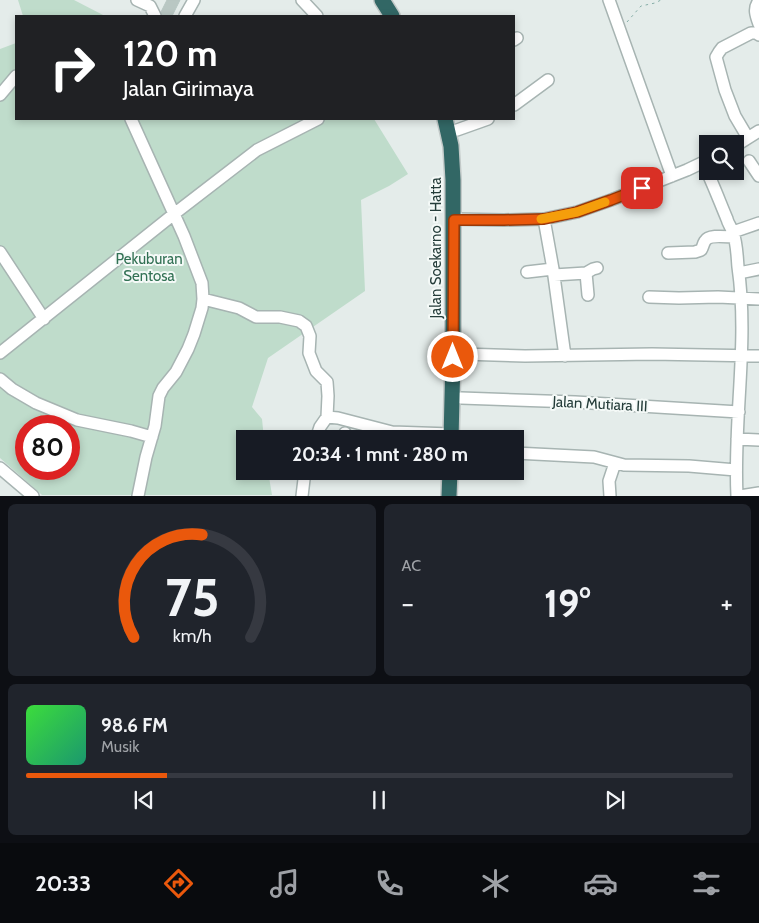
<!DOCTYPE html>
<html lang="id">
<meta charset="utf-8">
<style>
body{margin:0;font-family:Cabin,sans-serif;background:#20242c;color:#f1f3f6;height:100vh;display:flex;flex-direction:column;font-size:19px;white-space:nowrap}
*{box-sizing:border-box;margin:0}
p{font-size:16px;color:#9ea1a6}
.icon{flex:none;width:28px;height:28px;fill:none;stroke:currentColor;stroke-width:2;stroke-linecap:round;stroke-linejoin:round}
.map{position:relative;height:496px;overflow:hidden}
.details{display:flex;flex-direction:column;gap:8px;padding:8px;background:#0d0f14;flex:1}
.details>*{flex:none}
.guide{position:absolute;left:15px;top:15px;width:500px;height:105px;border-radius:0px;box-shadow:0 2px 8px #0003;background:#202124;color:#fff;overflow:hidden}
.controls{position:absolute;left:699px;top:135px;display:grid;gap:10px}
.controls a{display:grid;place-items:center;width:45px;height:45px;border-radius:0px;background:#171b24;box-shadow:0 2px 8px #0003;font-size:25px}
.speed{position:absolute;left:15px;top:415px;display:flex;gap:10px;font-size:25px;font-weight:700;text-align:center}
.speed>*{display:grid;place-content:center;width:65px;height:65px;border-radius:50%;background:#171b24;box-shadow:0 2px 8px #0003;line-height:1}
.speed .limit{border:8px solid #d22;background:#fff;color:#111}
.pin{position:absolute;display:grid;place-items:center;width:42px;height:42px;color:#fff;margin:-21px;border-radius:10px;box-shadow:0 2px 8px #0006}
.me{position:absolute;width:55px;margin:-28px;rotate:0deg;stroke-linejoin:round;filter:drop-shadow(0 0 4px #0008)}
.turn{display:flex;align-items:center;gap:18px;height:105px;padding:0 25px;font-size:22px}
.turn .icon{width:65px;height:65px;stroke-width:2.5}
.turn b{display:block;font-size:35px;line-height:42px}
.big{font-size:38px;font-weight:700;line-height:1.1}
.details .widget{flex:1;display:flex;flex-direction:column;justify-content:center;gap:8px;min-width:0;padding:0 18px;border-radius:8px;background:#20242c}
.details .dial{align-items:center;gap:0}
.dial svg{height:130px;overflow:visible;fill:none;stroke:#363941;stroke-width:7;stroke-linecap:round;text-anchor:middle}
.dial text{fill:#f1f3f6;stroke:none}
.song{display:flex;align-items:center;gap:15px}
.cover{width:60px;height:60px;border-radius:8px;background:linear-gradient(135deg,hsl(120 70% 55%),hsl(160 70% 35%))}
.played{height:5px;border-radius:2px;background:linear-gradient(90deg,#ea580c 20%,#363941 20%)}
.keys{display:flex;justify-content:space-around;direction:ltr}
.heat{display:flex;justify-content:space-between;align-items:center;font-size:28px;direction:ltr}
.details .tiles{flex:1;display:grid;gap:8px;grid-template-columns:1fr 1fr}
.widget:last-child{grid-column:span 2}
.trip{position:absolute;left:236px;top:430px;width:288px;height:50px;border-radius:0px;background:#171b24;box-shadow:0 2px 8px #0003;font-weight:700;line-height:50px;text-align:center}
.dock{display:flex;height:80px;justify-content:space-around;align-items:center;background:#090b0e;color:#9ea1a6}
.dock .icon{width:35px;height:35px}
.dock .current{color:#ea580c}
.dock b{font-size:22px;color:#f1f3f6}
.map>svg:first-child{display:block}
.green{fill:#bfdccb;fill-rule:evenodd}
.building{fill:#b9c7c3;stroke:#b7c6c2}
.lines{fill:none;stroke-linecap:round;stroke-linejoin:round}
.minor-casing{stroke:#a7b4b2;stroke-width:14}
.highway-casing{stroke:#c2c9c8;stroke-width:18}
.path{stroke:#87aea8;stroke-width:1;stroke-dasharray:2.5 4;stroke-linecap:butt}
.minor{stroke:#fff;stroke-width:11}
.highway{stroke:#326765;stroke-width:15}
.route-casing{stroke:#983908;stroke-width:12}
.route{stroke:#ea580c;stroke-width:9}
.slow{stroke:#f59e0b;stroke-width:9}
.labels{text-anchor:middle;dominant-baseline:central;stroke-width:4;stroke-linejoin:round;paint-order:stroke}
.street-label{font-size:15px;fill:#253d3a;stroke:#f4f9f7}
.park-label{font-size:15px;fill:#327154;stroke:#f4f9f7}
</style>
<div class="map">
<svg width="759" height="496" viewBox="0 0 759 496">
<rect width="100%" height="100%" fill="#e4ecea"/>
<path class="green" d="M18,0H74L105,16H23Z
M16,43V119H374L408,174L389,186L361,200L365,291L268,358L252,407L262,419L264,439H245V471H268L272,495H42L0,458V49ZM26,426H69V469H26Z"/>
<path class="building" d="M167,0H180L172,16H162L161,12Z"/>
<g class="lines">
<g class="minor-casing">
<path id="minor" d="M137,0L150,6L155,16
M302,0L317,16
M609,0L672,176
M759,1C753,8 756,16 759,24
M185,16L194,0
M514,40L517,38
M0,95L16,76
M514,105L548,80
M131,119L184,236L202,283L203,299L202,308L194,334L188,349L176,372L163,388L159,396L155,426L146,457L138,496
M457,130L488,119
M748,138L735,116L725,90L716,57L719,52L722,48L751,33H756L759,35
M735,146L759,131
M749,161L759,176
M703,163C712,181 719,200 727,219C728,224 732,228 733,233C737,243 737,256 738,267C749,343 733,419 737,496
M454,219L504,220L544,219L577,212L611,200L687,170L708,160
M544,219L553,269L565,356
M733,232L759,223
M0,252L44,319
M668,253L695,252L701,250C703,247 703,244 705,241C709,234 727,237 734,237
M527,272L553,269
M586,273L588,295
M739,273L759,269
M554,275L586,273L593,269L597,268
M649,297L679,298L718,297L759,299
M203,299L239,308L256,317H280L299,321L306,326L310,336L309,353L316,371L327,382L328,396L327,417
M0,353L174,214L257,150L318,119
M462,354L525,356L652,354L759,356
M0,379L12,389L36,403L77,420L131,431L152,437
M461,398L575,402L739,412
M316,439L320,427L327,417L338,418L392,432L451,434
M343,439L345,433
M737,439L759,440
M515,453L594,457L624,465L689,466L736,470
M0,468L33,496
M302,496L305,471
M610,496L609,481L615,463
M740,496L759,493"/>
</g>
<g class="highway-casing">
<path id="highway" d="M382,0L392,16
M445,119L451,146L453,180V357L451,439
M449,496L450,471"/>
</g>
<path class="path" d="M627,22L641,6L655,3L661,0"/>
<use href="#minor" class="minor"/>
<use href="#highway" class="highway"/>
</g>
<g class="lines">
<g class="route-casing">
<path id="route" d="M453,357L454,220H504L544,219L577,212L611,200L642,188"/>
</g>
<use href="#route" class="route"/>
<path class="slow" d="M541,219L577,212L605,202"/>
</g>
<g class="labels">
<g class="street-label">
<text transform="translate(436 248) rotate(-90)">Jalan Soekarno - Hatta</text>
<text transform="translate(600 404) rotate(3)">Jalan Mutiara III</text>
</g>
<g class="park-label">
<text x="149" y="259">Pekuburan<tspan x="149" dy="17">Sentosa</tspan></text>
</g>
</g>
</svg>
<div class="controls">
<a><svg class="icon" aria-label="search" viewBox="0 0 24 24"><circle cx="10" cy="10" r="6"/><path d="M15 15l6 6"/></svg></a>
</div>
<div class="speed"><div class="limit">80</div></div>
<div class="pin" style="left:642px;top:188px;background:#d93025"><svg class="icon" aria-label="arrive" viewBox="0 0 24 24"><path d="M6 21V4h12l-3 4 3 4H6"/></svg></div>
<svg class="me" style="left:453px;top:357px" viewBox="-20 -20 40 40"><circle r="17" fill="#ea580c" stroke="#fff" stroke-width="3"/><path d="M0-11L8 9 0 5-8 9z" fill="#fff"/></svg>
<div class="trip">20:34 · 1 mnt · 280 m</div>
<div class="guide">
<div class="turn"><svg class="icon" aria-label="right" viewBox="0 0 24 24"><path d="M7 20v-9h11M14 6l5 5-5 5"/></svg><div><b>120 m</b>Jalan Girimaya</div></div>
</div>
</div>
<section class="details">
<div class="tiles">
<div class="widget dial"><svg viewBox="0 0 100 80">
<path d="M14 69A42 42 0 1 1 86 69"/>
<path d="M14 69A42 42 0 0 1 56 6" stroke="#ea580c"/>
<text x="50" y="56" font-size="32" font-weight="700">75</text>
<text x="50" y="72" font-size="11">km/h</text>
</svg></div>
<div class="widget"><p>AC</p>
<div class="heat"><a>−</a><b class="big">19°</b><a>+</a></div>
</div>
<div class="widget">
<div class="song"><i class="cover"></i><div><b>98.6 FM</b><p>Musik</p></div></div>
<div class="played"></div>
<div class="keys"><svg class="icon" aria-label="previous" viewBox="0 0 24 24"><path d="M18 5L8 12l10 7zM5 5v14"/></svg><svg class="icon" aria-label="pause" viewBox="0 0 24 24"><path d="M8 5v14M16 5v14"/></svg><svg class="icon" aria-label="next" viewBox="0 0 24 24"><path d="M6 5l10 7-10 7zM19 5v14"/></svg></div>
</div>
</div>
</section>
<nav class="dock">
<b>20:33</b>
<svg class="icon current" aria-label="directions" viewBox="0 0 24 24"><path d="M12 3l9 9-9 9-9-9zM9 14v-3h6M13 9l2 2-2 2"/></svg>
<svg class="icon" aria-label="music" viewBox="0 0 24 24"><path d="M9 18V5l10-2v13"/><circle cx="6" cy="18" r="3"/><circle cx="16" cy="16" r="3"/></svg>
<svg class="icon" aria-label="phone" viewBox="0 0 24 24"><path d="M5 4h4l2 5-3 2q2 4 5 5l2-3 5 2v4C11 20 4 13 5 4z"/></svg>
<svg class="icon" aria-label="climate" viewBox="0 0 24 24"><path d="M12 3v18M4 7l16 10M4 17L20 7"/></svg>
<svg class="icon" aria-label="car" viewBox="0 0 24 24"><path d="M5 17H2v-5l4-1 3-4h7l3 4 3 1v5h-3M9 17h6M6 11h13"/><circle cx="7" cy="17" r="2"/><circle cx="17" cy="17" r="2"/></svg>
<svg class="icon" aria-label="filters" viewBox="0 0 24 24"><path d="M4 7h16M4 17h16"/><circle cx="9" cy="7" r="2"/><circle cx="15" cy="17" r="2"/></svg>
</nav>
